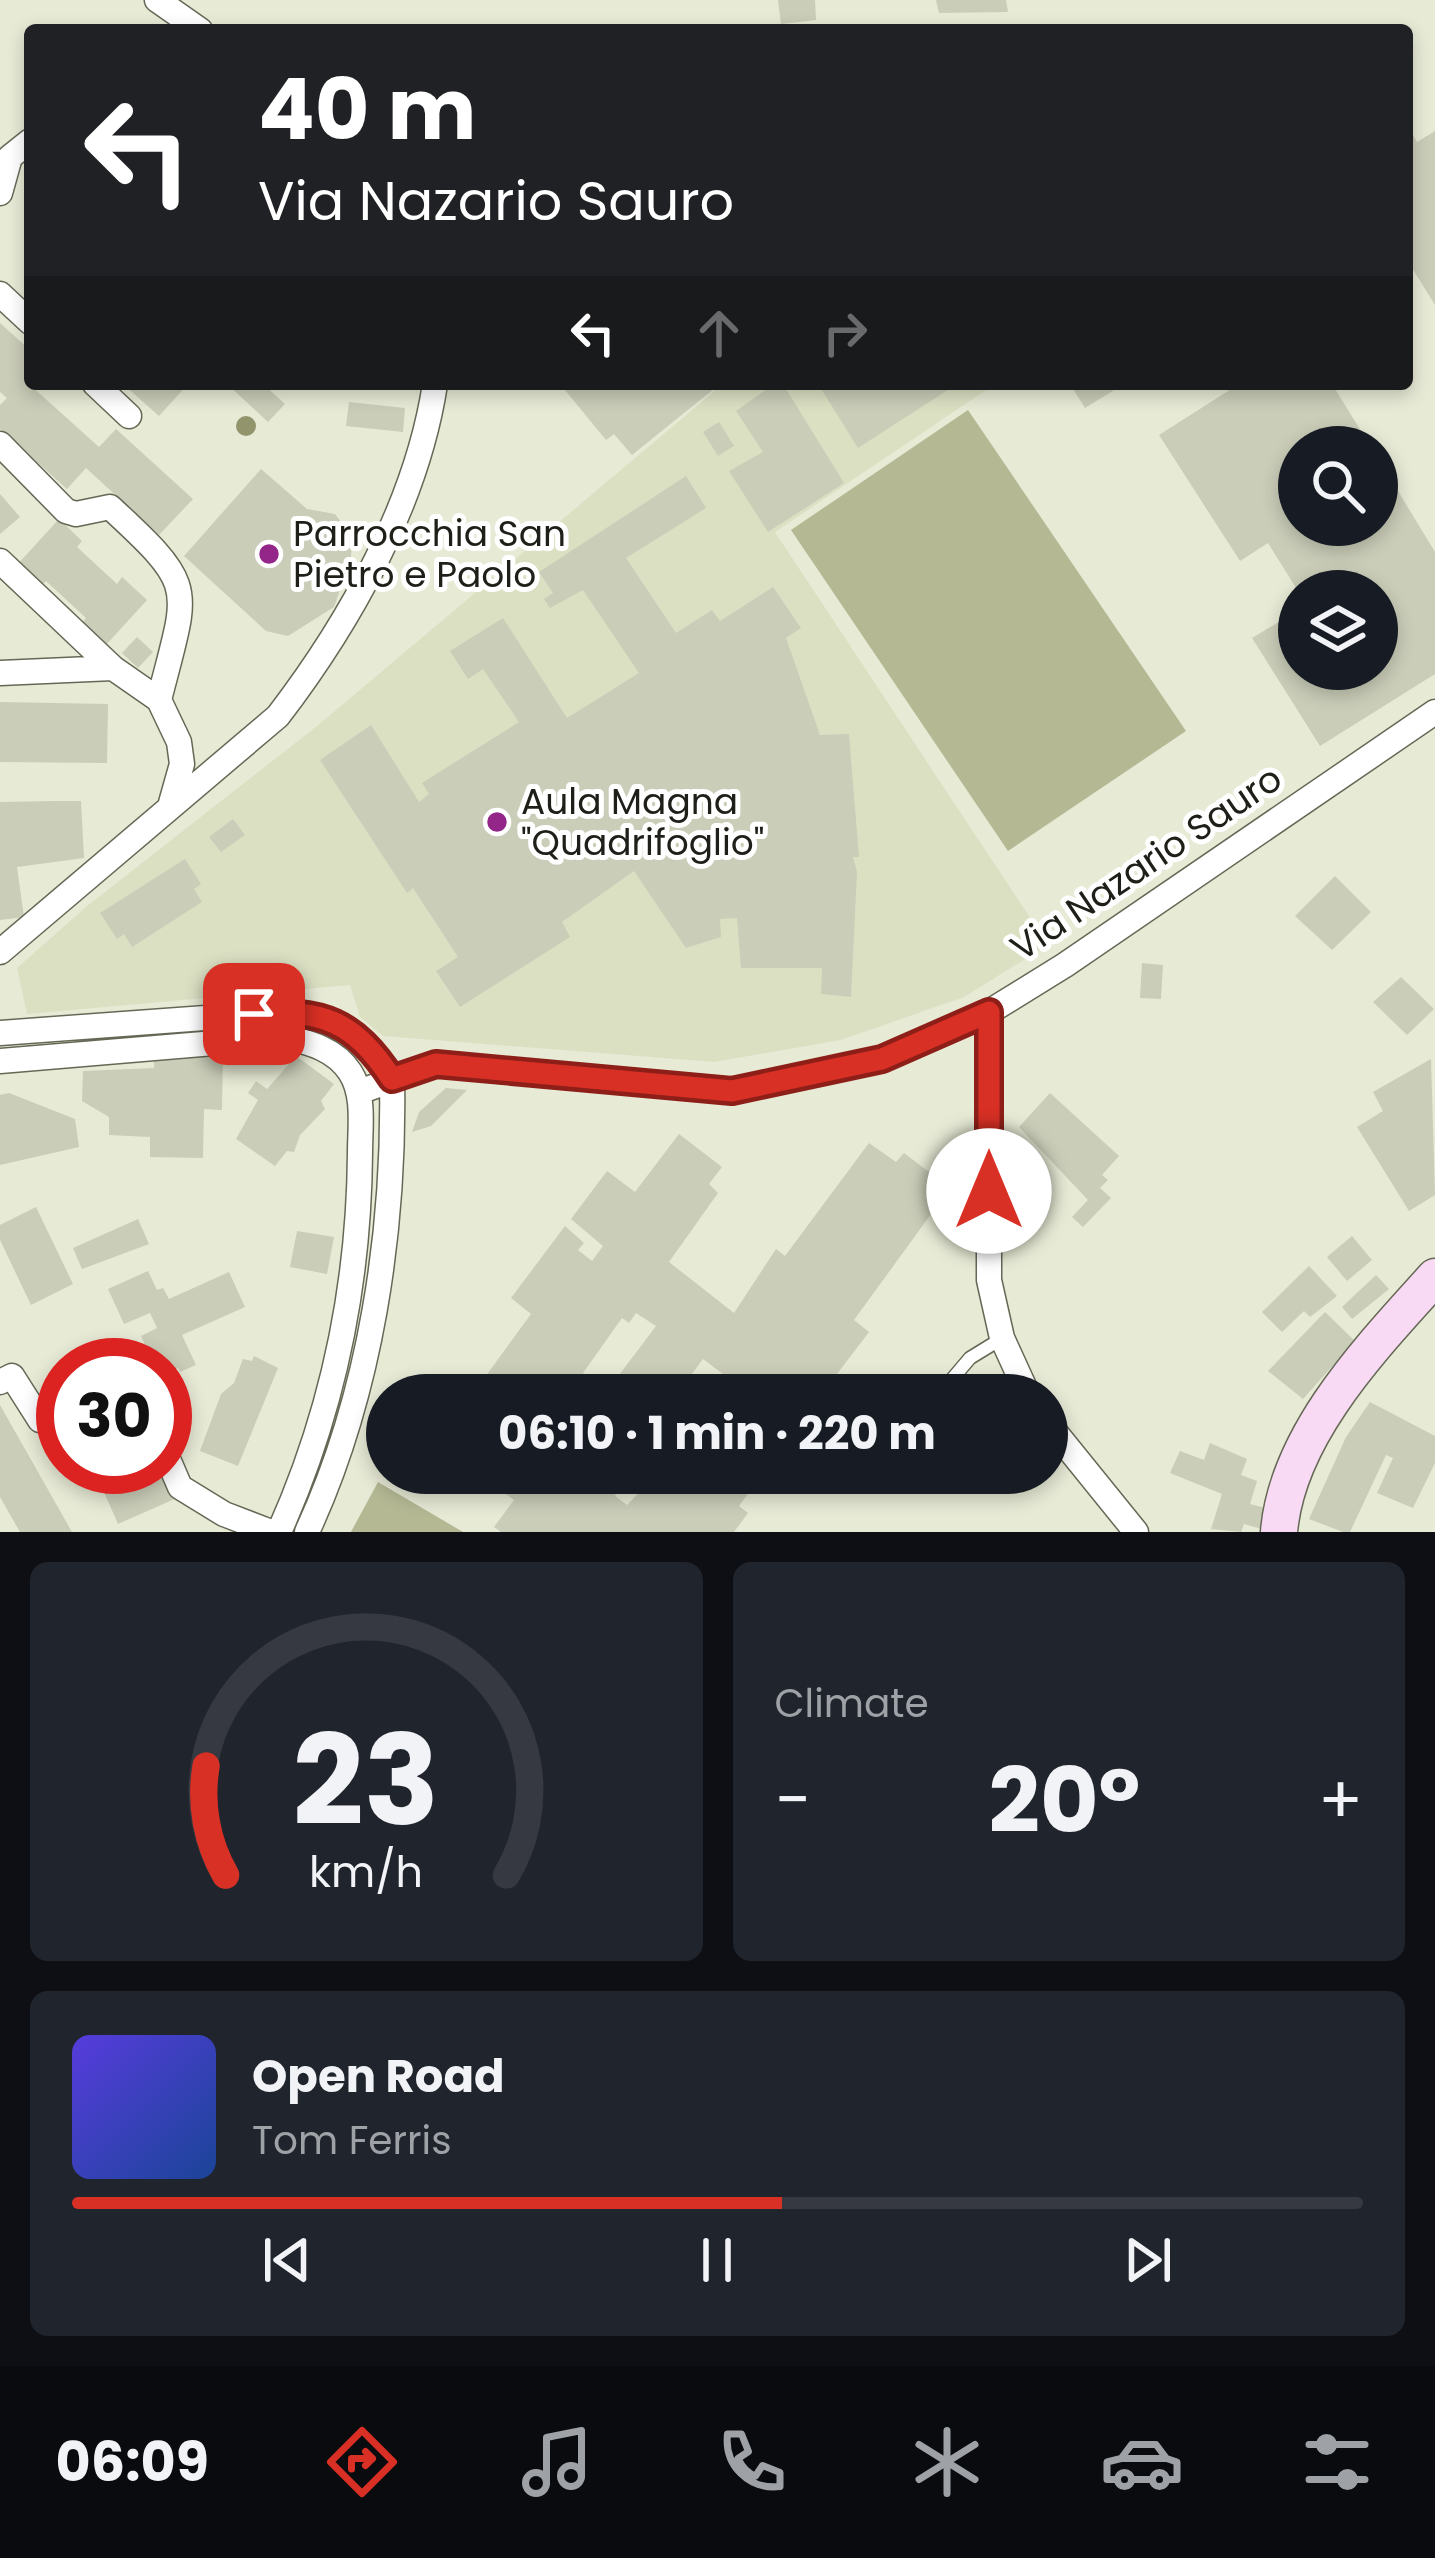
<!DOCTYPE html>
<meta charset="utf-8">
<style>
body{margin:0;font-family:Poppins,sans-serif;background:#20242c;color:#f1f3f6;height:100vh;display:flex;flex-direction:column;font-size:45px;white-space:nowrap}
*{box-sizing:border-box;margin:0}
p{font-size:39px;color:#9ea1a6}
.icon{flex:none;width:66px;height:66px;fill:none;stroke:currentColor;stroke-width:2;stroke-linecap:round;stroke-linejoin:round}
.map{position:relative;height:1532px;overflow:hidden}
.side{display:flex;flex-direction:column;gap:30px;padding:30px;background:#0d0f14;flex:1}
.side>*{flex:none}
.banner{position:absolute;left:24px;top:24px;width:1389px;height:366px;border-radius:12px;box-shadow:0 6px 18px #0003;background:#202124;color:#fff;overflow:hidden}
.tools{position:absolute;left:1278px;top:426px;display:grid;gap:24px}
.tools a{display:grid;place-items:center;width:120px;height:120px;border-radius:50%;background:#171b24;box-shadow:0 6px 18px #0003;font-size:60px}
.speed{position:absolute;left:36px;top:1338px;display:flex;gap:24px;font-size:60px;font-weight:700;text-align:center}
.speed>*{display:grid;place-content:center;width:156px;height:156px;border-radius:50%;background:#171b24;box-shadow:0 6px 18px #0003;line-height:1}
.speed .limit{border:18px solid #d22;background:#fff;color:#111}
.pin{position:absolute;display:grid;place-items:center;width:102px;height:102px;color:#fff;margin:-51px;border-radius:24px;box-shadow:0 6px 18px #0006}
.me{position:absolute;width:132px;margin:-66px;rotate:0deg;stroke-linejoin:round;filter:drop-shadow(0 0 9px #0008)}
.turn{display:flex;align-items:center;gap:42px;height:252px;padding:0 36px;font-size:54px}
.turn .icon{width:156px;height:156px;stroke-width:2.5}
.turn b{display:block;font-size:84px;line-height:102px}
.lanes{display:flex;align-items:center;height:114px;padding:0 36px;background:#0003;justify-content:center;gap:60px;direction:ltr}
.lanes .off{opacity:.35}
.big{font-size:90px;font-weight:700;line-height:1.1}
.side .widget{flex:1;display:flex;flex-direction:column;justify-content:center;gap:18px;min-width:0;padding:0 42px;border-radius:18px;background:#20242c}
.side .dial{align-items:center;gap:0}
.dial svg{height:312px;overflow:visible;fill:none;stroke:#363941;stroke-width:7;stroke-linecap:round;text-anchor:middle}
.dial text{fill:#f1f3f6;stroke:none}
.song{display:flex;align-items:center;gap:36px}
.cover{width:144px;height:144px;border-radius:18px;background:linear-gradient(135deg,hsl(250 70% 55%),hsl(220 70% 35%))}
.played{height:12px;border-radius:6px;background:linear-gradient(90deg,#d93025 55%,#363941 55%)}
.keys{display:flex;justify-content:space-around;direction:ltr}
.heat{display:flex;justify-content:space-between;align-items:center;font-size:66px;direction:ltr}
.side .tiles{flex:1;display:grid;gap:30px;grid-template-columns:1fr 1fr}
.widget:last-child{grid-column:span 2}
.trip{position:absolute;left:366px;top:1374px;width:702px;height:120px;border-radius:60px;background:#171b24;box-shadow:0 6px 18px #0003;font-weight:700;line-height:120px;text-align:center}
.dock{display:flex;height:192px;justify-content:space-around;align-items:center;background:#090b0e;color:#9ea1a6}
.dock .icon{width:84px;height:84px}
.dock .current{color:#d93025}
.dock b{font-size:54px;color:#f1f3f6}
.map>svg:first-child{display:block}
.built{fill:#dce0c3}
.green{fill:#b4b893}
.building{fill:#cacdb8;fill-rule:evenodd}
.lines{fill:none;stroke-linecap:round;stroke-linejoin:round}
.lane-casing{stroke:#666856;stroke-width:15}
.street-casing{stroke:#666856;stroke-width:27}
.secondary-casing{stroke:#666856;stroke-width:39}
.lane{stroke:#fff;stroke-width:12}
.street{stroke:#fff;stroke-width:24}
.secondary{stroke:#f8daf4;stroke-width:36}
.tree{fill:#92956c}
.route-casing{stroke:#8d1f18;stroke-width:30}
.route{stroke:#d93025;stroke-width:21}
.poi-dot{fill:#932688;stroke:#fff;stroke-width:4.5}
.labels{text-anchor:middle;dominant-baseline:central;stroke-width:10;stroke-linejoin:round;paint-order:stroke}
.poi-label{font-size:36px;fill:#1e1f18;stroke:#fff;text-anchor:start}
.street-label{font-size:36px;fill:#1e1f18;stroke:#fff}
</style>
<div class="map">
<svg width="1435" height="1532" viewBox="0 0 1435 1532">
<rect width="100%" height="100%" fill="#e7ead5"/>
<path class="built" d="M723,384H995L775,532L1048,945L964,997L841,1040L714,1062L383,1036L360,1017L350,985L27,1014L17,968L87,906L317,726Z"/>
<path class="green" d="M968,410L1186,731L1008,851L791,530Z
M378,1482L463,1532H351Z"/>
<path class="building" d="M778,0H815L816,20L781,24Z
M936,0H1006L1008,12L939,13Z
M1407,125L1417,142L1435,131V305L1407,260Z
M0,323L30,350L29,384L99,447L116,429L193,499L159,535L86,468L67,489L0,429V405L7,398L0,392Z
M123,384H188L159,416Z
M227,384H263L285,404L268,422Z
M560,384H720L632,455L614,434L606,440Z
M774,384H783L844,483L768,532L729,471L763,452L736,411Z
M818,384H957L858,448Z
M1070,384H1124L1085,408Z
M1239,384H1332L1371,447H1299V525H1377V503L1398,491L1435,552V674L1320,746L1252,638L1299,610V669H1377V591H1298L1268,543L1240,561L1159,435Z
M349,402L405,408L403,432L346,426Z
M719,422L734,446L718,456L703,432Z
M261,469L307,509L335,514L352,537L351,558L334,607L288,636L266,631L184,556Z
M686,476L706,508L626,558L676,633L712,610L720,621L773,587L801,628L786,638L820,735L849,734L859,857H853L857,872L851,997L821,994L822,968H741L737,918L720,919L721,937L686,948L634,871L562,922L570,937L460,1007L436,971L458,957L413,888L407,893L320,760L371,725L419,802L429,794L422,783L519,722L483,669L468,679L450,651L503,618L567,718L639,673L583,590L550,608L544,599L553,593L539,572Z
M0,494L20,517L0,534Z
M59,519L82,541L77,547L117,584L122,577L147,600L105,646L81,624L86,618L46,581L40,587L16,566Z
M137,637L153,652L138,668L122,653Z
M0,702L108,704L107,763L0,762Z
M57,801H81L84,858L17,867L24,917L0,920V802Z
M233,819L245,835L221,852L209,837Z
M185,859L201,884L194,889L202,902L132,947L124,934L117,939L100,913Z
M1335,876L1371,912L1332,950L1295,916Z
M1142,963L1163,965L1161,999L1140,998Z
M1401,977L1434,1009L1407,1035L1373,1002Z
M200,1051H223L222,1110L204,1109L203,1158L150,1157V1137L109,1135V1117L82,1101L83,1071L154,1068V1056L199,1057Z
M296,1056L334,1084L321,1101L325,1109L300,1135L294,1152L287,1151L275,1166L236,1139L258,1100L248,1093L256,1081L267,1089Z
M1431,1059L1435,1195L1409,1211L1357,1127L1383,1111L1373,1092Z
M446,1088L467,1090L431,1126L412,1132L419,1112Z
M9,1093L75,1119L79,1147L0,1165V1095Z
M1050,1093L1119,1156L1102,1175L1108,1180L1100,1188L1111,1198L1083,1227L1072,1217L1088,1200L1019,1127Z
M679,1134L722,1167L709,1184L718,1193L669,1262L734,1313L776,1249L785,1256L869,1143L896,1162L904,1153L950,1188L854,1320L869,1332L821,1395H721L732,1381L703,1359L676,1395H583L560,1377L547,1395H472L531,1314L511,1298L565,1226L584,1243L578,1250L592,1261L603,1246L571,1219L607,1171L635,1192ZM636,1313L656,1326L607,1391L583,1373L622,1318L629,1323Z
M36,1207L73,1284L31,1305L0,1240V1225Z
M138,1219L149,1244L82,1269L73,1248Z
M297,1231L334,1237L327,1274L290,1267Z
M1352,1236L1372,1260L1347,1281L1327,1257Z
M1309,1266L1337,1296L1310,1317L1304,1311L1282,1332L1262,1312Z
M148,1271L157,1290L163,1288L169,1299L229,1272L245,1307L182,1335L196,1365L180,1372L178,1368L165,1374V1365H154L141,1336L157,1328L150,1313L124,1324L108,1289Z
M1376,1275L1389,1289L1352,1319L1342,1307Z
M1325,1312L1355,1341L1303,1399L1268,1371Z
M254,1356L278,1368L238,1466L200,1451L221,1394L234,1383L243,1359L252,1361Z
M1370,1402L1435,1436V1463L1413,1508L1377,1493L1393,1458L1386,1455L1350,1532H1343L1309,1519L1346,1437Z
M0,1405L72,1532H20L0,1497Z
M1210,1443L1247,1459L1241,1475L1257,1481L1250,1504L1266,1508L1262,1529L1244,1524L1241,1532L1211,1529L1222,1494L1170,1473L1180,1451L1204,1460Z
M93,1467H163L177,1498L118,1524Z
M477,1473H630L615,1496L627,1505L658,1473H779L769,1486L759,1479L739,1506L748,1513L734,1532H501L494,1527L514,1500Z"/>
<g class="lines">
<g class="lane-casing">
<path id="lane" d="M942,1391L970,1358L1001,1339"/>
</g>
<g class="street-casing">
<path id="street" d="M157,0L200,30
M0,193L10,157L30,141
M0,294L30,322
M95,384L129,416
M0,444L66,511L76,514L110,507C199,589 188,585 159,700
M0,561L113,668L159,700L179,742L182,764L171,803
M0,673L113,668
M0,952L278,716C350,622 417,503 435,384
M989,1012V1280L1002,1338L1028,1395
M0,1033L286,1012C338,1019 363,1035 392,1079
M0,1061L286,1037C310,1043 335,1049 350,1072C365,1095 360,1126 360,1153C359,1285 333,1412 279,1532
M359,1092L436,1064L732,1091L882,1059L989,1012L1065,965L1435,712
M0,1382L12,1376L40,1420L63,1425
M1047,1422L1136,1532
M165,1452L180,1487L224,1514L271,1532
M307,1532C371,1394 395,1230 392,1079"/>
</g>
<g class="secondary-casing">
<path id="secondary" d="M1279,1532C1287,1434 1373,1346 1435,1277"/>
</g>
<use href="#lane" class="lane"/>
<use href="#street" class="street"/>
<use href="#secondary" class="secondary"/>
</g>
<circle class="tree" cx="246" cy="426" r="10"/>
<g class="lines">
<g class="route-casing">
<path id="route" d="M254,1014C323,1009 354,1021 392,1079L436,1064L732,1091L882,1059L989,1012V1191"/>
</g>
<use href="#route" class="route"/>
</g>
<g class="poi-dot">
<circle cx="269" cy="554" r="12"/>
<circle cx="497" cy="822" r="12"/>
</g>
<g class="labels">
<g class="poi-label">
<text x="293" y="533">Parrocchia San<tspan x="293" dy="41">Pietro e Paolo</tspan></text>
<text x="521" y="801">Aula Magna<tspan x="521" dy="41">"Quadrifoglio"</tspan></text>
</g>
<g class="street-label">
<text transform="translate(1146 863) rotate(-34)">Via Nazario Sauro</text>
</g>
</g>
</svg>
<div class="tools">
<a><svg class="icon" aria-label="search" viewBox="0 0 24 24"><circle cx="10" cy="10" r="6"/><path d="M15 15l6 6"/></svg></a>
<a><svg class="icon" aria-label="layers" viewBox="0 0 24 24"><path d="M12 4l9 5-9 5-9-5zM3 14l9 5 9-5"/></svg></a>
</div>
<div class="speed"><div class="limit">30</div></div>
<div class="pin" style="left:254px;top:1014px;background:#d93025"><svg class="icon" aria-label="arrive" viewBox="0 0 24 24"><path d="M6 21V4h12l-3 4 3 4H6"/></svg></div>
<svg class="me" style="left:989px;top:1191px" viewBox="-20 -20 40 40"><circle r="19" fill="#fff"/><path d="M0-13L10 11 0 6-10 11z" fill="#d93025"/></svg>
<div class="trip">06:10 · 1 min · 220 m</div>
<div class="banner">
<div class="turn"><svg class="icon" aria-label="left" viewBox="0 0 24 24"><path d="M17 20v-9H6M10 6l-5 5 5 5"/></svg><div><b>40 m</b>Via Nazario Sauro</div></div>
<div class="lanes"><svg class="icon" aria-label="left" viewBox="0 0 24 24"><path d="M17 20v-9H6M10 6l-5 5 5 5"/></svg><svg class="icon off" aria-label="ahead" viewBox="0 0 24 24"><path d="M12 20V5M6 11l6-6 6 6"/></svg><svg class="icon off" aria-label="right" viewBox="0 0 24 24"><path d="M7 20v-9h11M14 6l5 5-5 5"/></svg></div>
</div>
</div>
<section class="side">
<div class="tiles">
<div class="widget dial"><svg viewBox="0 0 100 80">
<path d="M14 69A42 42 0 1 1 86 69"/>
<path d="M14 69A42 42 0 0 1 9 41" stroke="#d93025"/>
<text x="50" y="56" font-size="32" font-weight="700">23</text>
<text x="50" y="72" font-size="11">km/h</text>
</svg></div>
<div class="widget"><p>Climate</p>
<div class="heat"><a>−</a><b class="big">20°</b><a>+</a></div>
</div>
<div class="widget">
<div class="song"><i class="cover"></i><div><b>Open Road</b><p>Tom Ferris</p></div></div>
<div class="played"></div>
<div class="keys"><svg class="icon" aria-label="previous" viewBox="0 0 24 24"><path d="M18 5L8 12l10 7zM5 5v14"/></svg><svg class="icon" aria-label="pause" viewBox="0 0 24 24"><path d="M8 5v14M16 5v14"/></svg><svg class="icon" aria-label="next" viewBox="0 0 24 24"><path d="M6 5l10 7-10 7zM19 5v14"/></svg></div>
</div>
</div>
</section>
<nav class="dock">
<b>06:09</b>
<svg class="icon current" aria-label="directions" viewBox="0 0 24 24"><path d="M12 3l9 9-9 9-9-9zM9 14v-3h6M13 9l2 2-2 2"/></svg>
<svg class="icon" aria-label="music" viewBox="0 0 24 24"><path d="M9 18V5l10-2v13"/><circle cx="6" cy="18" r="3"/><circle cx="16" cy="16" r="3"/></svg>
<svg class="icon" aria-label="phone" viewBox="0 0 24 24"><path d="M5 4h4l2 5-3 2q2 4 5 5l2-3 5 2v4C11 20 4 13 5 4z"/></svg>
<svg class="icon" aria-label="climate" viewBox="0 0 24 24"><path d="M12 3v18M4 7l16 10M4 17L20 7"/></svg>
<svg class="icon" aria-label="car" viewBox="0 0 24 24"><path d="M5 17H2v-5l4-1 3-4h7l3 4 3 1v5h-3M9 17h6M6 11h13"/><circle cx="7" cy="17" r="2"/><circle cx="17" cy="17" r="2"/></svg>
<svg class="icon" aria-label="filters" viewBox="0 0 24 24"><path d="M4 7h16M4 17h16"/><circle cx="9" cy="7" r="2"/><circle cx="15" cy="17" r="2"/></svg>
</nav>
